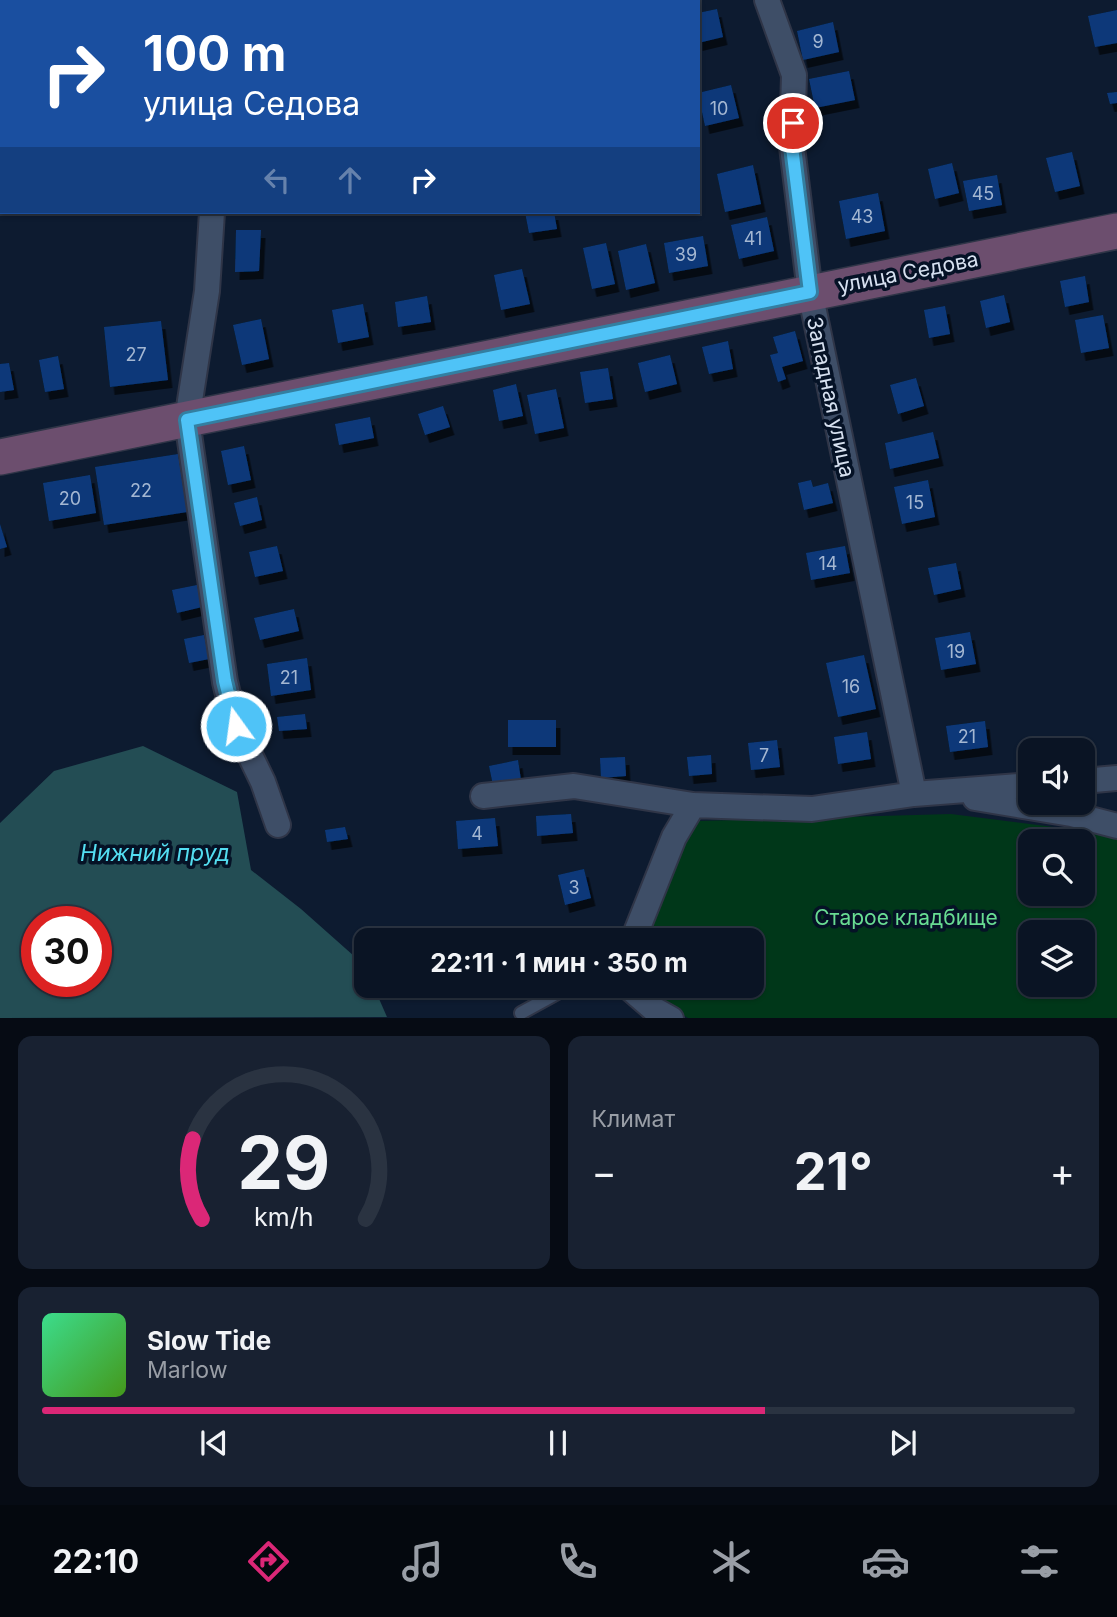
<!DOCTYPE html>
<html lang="ru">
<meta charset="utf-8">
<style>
body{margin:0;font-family:Inter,sans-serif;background:#182131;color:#f1f3f6;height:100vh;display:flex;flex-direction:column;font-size:26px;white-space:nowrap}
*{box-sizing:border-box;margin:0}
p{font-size:23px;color:#999ea6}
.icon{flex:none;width:38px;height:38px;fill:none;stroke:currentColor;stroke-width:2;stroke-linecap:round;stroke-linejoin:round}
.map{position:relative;height:1018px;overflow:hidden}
.side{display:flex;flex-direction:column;gap:18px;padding:18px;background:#060b14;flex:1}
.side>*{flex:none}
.hud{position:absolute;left:0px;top:0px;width:700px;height:214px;box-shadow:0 2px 5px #0004,0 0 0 2px #2a3341;background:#1a4fa0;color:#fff;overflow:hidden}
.buttons{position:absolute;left:1018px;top:738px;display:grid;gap:14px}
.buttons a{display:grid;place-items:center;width:77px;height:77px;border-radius:14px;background:#0a1424;box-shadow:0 2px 5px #0004,0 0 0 2px #2a3341;font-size:35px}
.speed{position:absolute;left:21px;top:906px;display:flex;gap:14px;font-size:35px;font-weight:700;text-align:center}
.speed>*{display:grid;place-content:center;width:91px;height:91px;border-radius:50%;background:#0a1424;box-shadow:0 2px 5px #0004,0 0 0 2px #2a3341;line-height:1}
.speed .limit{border:10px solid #d22;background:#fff;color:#111}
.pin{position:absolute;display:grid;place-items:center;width:60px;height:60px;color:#fff;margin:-30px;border:4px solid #fff;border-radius:50%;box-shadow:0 2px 7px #0007}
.me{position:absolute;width:77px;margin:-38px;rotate:346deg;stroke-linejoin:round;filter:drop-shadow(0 0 5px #0008)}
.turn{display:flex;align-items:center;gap:24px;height:147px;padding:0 28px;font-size:32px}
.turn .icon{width:91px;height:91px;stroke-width:2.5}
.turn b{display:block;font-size:49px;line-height:60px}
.lanes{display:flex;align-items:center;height:66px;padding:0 28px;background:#0003;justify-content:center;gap:35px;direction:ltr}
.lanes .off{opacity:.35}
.big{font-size:52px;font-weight:700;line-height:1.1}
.side .card{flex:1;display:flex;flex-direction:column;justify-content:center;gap:10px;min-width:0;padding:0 24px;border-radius:14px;background:#182131}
.side .dial{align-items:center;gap:0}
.dial svg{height:182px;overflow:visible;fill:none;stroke:#2a3341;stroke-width:7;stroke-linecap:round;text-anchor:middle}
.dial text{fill:#f1f3f6;stroke:none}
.song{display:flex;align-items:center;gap:21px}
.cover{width:84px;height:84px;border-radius:10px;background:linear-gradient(135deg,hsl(150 70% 55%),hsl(100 70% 35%))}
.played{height:7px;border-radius:4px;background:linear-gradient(90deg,#db2777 70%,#2a3341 70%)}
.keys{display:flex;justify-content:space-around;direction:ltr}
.heat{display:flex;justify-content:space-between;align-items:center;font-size:38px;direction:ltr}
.side .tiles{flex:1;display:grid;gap:18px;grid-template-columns:1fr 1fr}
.card:last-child{grid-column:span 2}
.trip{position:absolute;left:354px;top:928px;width:410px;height:70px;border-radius:14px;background:#0a1424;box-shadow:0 2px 5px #0004,0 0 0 2px #2a3341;font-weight:700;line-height:70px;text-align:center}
.tabs{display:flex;height:112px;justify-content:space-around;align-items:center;background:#04080e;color:#999ea6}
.tabs .icon{width:49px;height:49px}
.tabs .current{color:#db2777}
.tabs b{font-size:32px;color:#f1f3f6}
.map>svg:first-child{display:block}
.green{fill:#003719;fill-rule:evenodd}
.water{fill:#234d54;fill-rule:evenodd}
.building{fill:#0a3979;filter:url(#shadow)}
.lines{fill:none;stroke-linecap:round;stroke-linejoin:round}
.lane-casing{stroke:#2f3547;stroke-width:16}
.street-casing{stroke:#2f3547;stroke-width:28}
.secondary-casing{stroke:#2f3547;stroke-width:38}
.lane{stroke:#3e4e67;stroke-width:12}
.street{stroke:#3e4e67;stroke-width:24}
.secondary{stroke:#6c4e6e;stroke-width:35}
.route-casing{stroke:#337fa1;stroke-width:18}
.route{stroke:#4fc3f7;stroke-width:12}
.labels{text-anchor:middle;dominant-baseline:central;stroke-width:7;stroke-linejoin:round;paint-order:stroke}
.number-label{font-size:18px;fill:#a4b7d2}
.street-label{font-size:21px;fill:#d7e1f0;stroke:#051226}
.park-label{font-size:21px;fill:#68dc92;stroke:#051226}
.water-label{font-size:23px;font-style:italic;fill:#53ddf1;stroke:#051226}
</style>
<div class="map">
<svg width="1117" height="1019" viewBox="0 0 1117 1019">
<defs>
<filter id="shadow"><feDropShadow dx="4.5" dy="8" stdDeviation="0" flood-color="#0009"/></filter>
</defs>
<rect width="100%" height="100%" fill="#0d1b30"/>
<path class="green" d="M951,814L1117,835V1018H688L645,992L643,985H751V940H640L685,830L697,821ZM1031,842H1083V894H1031ZM1031,933H1083V985H1031Z"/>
<path class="water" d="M143,746L237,792L251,870L301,909L363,964L366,985H373L387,1017L0,1018V823L54,771ZM37,922H96V982H37Z"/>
<path class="building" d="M717,9L723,37L698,43V13Z
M1117,10V43L1095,47L1088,16Z
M833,22L839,52L803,60L797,31Z
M849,71L855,100L815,108L809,79Z
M731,85L739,118L705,126L698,93Z
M1117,92V103L1110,104L1107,93Z
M1072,152L1080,186L1055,192L1046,158Z
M952,163L959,193L935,199L928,169Z
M753,165L761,204L725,212L717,174Z
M997,175L1002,205L969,211L963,181Z
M878,193L885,231L846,239L839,201Z
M525,212H554L557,229L529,233Z
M767,217L774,251L739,259L731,225Z
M236,230H261L259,271L235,272Z
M703,236L708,266L669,273L664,243Z
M606,243L615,284L592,289L583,248Z
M646,244L655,283L626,290L618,251Z
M522,269L530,304L501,310L494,275Z
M1085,276L1089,302L1065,307L1060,281Z
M1004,295L1010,322L986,328L980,301Z
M427,296L431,322L398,327L395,302Z
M363,304L369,337L338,343L332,310Z
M945,306L950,334L929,338L924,310Z
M1103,315L1109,348L1081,353L1075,320Z
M261,319L269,359L242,365L233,325Z
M161,321L168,380L110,387L104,327Z
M795,331L803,361L782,367L786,379L778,382L770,355L778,353L773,337Z
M728,341L733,369L709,374L702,347Z
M670,355L677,384L645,392L638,363Z
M58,356L64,389L45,392L39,360Z
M9,363L14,390L0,392V364Z
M608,368L613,399L585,403L580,372Z
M916,378L924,406L898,414L890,385Z
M516,384L523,416L499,421L493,390Z
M556,389L564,428L535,434L527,395Z
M443,406L450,427L425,435L418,414Z
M370,417L374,438L339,445L335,424Z
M933,432L939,458L890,469L885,443Z
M244,446L251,480L228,485L221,451Z
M178,454L187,512L104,525L95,467Z
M90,475L96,513L49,521L43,483Z
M811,480L813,487L828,483L833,503L804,510L798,483Z
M928,480L935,517L902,524L894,487Z
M257,497L262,520L240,526L234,503Z
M0,524L7,547L0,549Z
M277,546L283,571L255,577L249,552Z
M845,546L850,573L811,580L806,553Z
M956,563L961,589L934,595L928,568Z
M197,585L202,607L177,613L172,590Z
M294,609L299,631L260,640L254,618Z
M970,632L976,664L941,670L935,638Z
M204,635L209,659L189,663L184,639Z
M864,655L876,709L838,717L826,663Z
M307,658L311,690L271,696L267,664Z
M305,714L307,729L279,731L277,717Z
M508,720H556V747H508Z
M985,721L988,747L950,752L946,726Z
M867,732L871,759L838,764L834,737Z
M777,740L780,767L751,770L748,743Z
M711,755L712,774L689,776L687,757Z
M625,757L626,776L601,778L600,758Z
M518,760L521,780L493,785L489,766Z
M571,814L573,833L537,836L536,816Z
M495,818L498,846L458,849L456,821Z
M345,827L348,839L327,842L325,830Z
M584,869L591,898L565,905L558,875Z
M516,926L524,940H495Z"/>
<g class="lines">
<g class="lane-casing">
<path id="lane" d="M521,1013L572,985"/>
</g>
<g class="street-casing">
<path id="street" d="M767,0L794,75L792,147L810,292L914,794
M227,2V0
M212,212L207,291L187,420L225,682L236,726L263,782L278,825
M1083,781L1117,778
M483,796L574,786L693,805L812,809L914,794L1031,785
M975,798L1071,814L1117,826
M633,940L674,837L693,805
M626,985L655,1010L671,1019"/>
</g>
<g class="secondary-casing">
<path id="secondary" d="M0,457L1117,231"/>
</g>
<use href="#lane" class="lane"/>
<use href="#street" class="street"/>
<use href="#secondary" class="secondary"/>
</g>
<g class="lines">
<g class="route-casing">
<path id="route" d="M236,726L225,681L187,420L810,292L792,147L793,123"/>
</g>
<use href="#route" class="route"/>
</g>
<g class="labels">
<g class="number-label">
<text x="818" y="41">9</text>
<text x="719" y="108">10</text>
<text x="983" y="193">45</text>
<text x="862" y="216">43</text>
<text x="753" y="238">41</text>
<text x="686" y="254">39</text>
<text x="136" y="354">27</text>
<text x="141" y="490">22</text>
<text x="70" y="498">20</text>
<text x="915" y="502">15</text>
<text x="828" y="563">14</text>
<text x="956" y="651">19</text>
<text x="289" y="677">21</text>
<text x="851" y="686">16</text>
<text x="967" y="736">21</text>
<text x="764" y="755">7</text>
<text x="477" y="833">4</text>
<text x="574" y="887">3</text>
</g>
<g class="street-label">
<text transform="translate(908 272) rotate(-11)">улица Седова</text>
<text transform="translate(831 397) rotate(78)">Западная улица</text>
</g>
<g class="park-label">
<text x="906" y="917">Старое кладбище</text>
</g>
<g class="water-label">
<text x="155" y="853">Нижний пруд</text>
</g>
</g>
</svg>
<div class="buttons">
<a><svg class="icon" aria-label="sound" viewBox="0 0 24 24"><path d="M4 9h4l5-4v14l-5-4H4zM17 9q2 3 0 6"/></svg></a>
<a><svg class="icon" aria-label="search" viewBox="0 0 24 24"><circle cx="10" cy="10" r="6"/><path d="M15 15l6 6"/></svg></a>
<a><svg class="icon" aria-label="layers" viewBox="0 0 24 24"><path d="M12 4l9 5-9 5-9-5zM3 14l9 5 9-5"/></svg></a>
</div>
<div class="speed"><div class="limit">30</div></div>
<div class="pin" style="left:793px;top:123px;background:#d93025"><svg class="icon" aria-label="arrive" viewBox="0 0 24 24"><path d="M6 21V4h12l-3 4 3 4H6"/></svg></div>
<svg class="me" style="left:236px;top:726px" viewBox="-20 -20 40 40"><circle r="17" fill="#4fc3f7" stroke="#fff" stroke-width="3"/><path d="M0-11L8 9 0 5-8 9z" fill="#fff"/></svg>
<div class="trip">22:11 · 1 мин · 350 m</div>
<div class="hud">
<div class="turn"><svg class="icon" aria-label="right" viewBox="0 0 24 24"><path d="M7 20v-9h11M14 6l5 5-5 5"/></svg><div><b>100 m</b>улица Седова</div></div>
<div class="lanes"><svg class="icon off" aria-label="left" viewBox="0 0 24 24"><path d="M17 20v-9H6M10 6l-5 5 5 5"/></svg><svg class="icon off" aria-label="ahead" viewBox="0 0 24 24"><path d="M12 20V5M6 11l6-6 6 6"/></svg><svg class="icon" aria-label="right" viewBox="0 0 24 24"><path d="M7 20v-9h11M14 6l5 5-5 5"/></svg></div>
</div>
</div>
<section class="side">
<div class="tiles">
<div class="card dial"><svg viewBox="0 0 100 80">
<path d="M14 69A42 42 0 1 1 86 69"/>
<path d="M14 69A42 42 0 0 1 10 34" stroke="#db2777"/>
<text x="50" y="56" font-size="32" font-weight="700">29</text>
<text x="50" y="72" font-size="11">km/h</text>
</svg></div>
<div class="card"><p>Климат</p>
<div class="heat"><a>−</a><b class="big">21°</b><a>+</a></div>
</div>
<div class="card">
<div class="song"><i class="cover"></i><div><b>Slow Tide</b><p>Marlow</p></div></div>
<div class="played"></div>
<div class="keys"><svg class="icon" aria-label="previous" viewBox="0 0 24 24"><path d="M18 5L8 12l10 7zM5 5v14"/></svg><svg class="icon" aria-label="pause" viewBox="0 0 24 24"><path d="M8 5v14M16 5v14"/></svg><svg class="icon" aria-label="next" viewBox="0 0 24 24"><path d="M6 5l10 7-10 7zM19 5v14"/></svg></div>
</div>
</div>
</section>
<nav class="tabs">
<b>22:10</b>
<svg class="icon current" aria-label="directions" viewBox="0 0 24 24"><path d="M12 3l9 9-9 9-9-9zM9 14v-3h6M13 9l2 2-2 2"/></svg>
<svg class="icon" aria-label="music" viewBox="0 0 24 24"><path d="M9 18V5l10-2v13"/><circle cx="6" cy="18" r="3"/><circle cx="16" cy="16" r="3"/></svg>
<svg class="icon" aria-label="phone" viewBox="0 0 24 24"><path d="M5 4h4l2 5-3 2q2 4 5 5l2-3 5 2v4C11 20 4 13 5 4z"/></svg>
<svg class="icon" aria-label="climate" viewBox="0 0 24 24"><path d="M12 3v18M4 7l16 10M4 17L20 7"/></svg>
<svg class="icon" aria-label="car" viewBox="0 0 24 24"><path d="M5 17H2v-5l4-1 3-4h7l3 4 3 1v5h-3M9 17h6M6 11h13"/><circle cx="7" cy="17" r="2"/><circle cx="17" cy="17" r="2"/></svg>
<svg class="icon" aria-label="filters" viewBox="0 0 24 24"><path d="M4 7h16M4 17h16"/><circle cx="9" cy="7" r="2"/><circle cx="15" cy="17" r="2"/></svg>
</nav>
